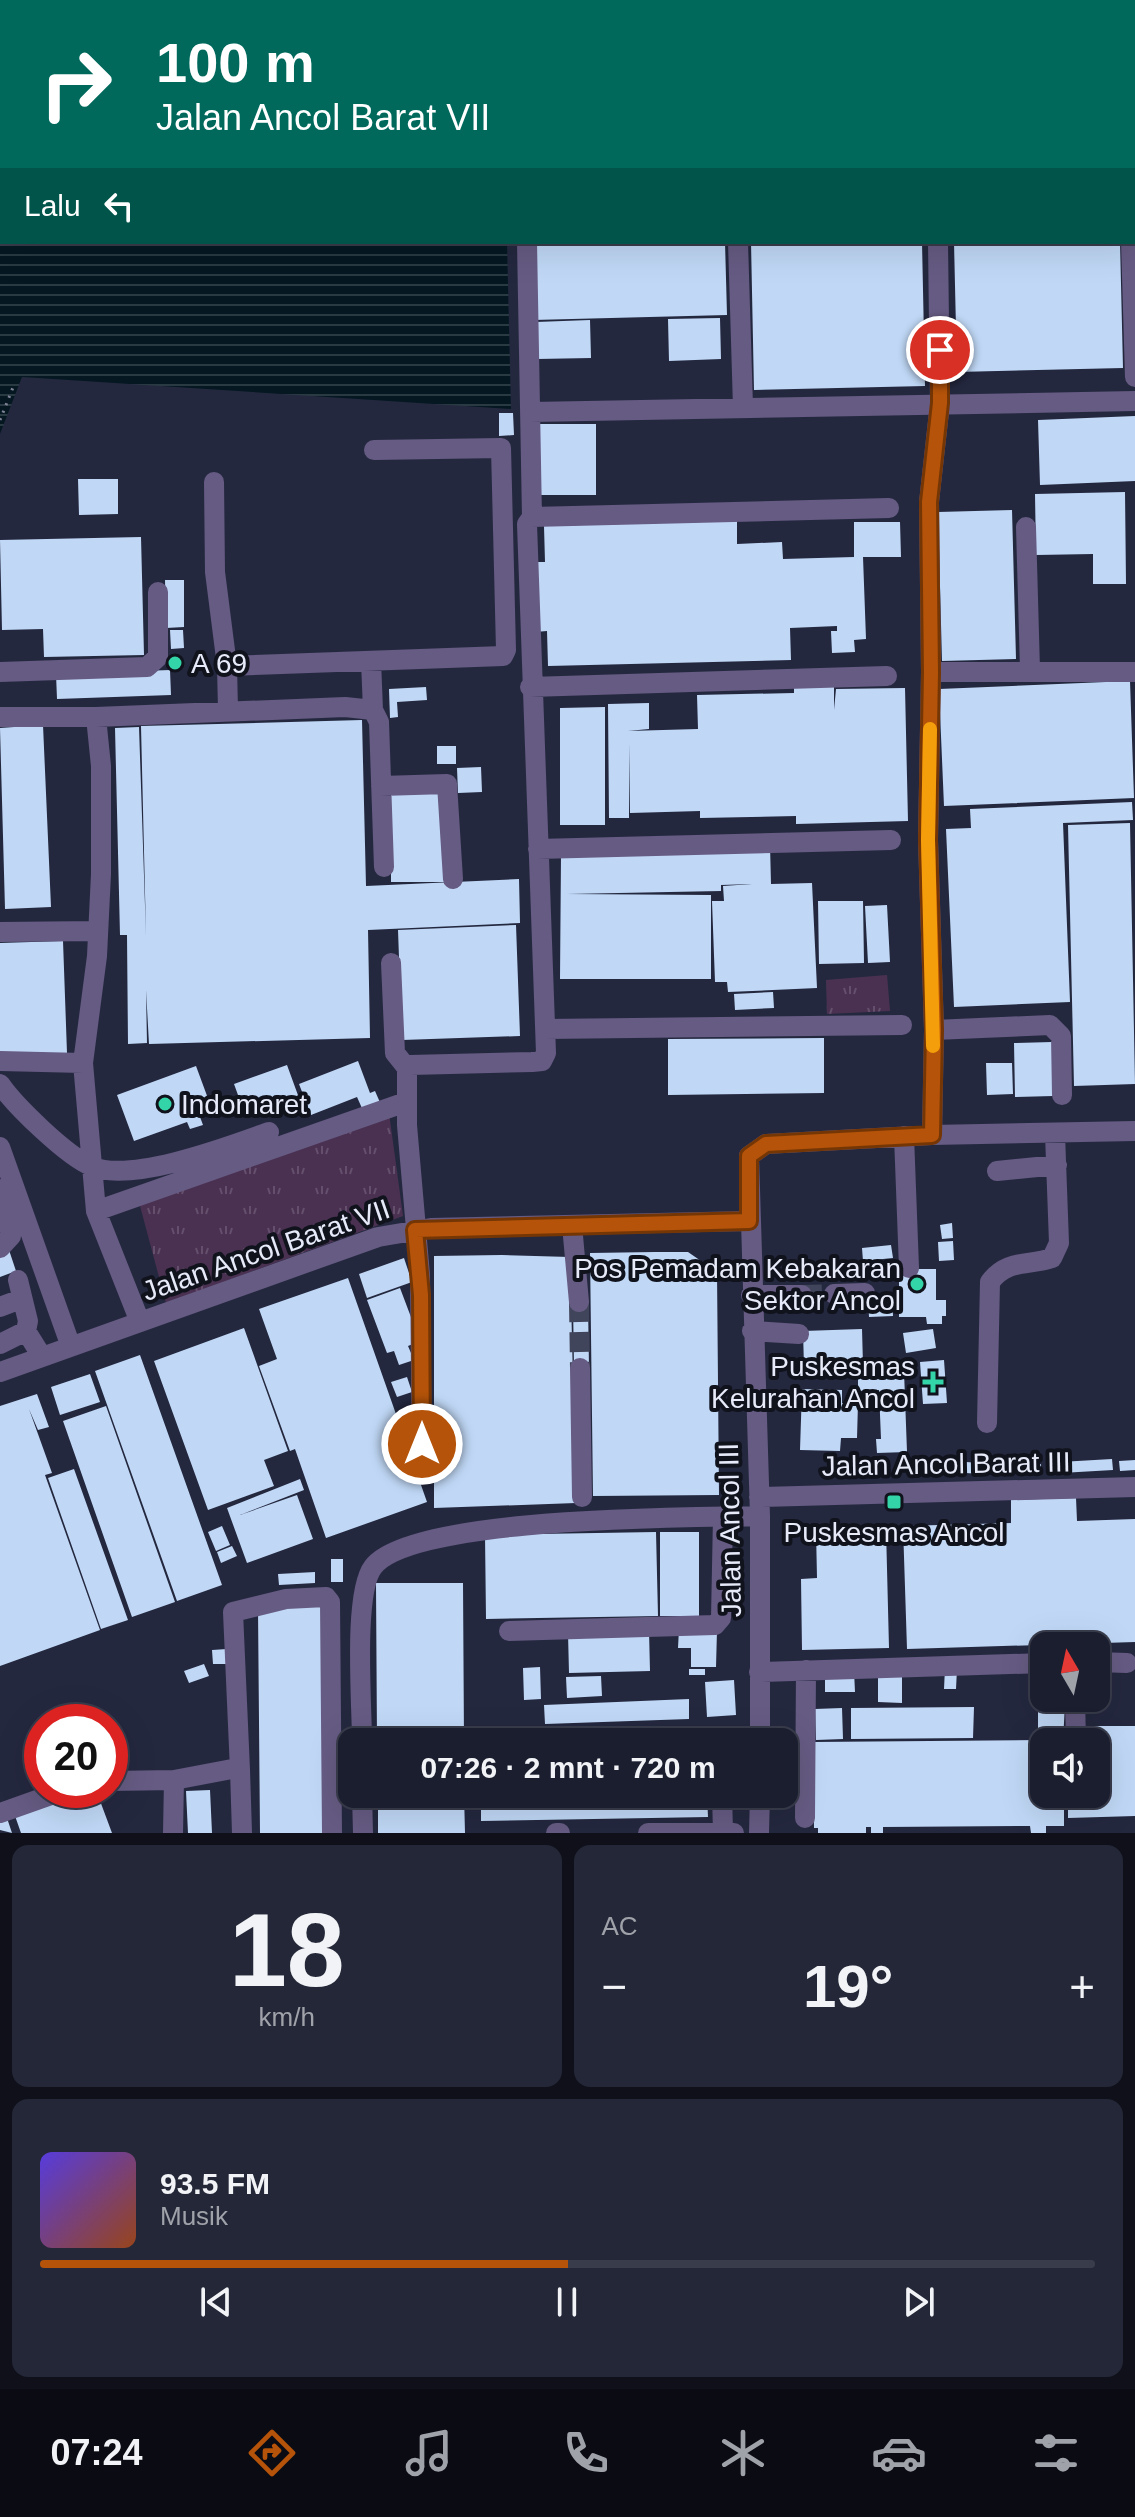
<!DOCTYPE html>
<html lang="id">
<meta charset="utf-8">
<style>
body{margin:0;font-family:Helvetica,sans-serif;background:#242737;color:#f1f3f6;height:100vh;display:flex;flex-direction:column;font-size:30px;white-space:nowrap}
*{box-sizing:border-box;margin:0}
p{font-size:26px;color:#a0a2aa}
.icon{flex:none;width:44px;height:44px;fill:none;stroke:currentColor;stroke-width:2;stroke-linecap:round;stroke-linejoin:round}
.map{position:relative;height:1833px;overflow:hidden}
.details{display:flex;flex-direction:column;gap:12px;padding:12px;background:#0f101a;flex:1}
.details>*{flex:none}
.guide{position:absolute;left:0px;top:0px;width:1136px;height:244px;box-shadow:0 8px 32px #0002,0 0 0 2px #393c4b;background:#00695c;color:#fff;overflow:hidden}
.needle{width:52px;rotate:351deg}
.buttons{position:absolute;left:1030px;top:1632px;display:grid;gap:16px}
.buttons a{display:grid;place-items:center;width:80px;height:80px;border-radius:16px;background:#1b1e2f;box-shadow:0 8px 32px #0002,0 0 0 2px #393c4b;font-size:40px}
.speed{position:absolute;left:24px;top:1704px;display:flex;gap:16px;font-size:40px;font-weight:700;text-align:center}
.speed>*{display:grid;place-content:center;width:104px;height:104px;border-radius:50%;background:#1b1e2f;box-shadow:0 8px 32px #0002,0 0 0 2px #393c4b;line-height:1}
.speed .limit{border:12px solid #d22;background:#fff;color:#111}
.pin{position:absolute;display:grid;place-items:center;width:68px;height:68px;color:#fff;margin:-34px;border:4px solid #fff;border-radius:50%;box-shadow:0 2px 8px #0007}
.me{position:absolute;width:88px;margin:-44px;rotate:0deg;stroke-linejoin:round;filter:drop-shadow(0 0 6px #0008)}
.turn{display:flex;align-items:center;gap:28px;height:168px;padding:0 24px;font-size:36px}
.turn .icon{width:104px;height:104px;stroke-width:2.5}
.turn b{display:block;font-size:56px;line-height:68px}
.then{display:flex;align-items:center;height:76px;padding:0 24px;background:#0003;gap:16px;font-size:30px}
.big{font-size:60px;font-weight:700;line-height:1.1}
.details .card{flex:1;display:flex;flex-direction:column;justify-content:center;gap:12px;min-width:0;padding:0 28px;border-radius:16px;background:#242737}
.details .dial{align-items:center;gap:0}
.dial b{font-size:104px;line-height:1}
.song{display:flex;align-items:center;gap:24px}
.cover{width:96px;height:96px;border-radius:12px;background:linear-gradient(135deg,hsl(250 70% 55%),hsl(20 70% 35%))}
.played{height:8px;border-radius:4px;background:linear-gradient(90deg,#b45309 50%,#393c4b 50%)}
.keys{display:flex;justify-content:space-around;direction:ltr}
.heat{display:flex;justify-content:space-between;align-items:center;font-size:44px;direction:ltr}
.details .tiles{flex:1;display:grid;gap:12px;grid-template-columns:1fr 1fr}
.card:last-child{grid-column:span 2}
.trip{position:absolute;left:338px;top:1728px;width:460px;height:80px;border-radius:16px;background:#1b1e2f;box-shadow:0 8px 32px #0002,0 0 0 2px #393c4b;font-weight:700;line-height:80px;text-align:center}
.tab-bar{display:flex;height:128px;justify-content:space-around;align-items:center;background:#0b0c13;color:#a0a2aa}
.tab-bar .icon{width:56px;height:56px}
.tab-bar .current{color:#b45309}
.tab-bar b{font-size:36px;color:#f1f3f6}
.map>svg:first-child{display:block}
.grass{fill:url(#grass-tufts)}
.water{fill:url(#water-rules)}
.building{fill:#c0d8f6}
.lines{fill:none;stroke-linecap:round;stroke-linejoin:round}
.minor-tunnel{stroke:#41455b;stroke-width:20;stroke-dasharray:20 10;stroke-linecap:butt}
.path{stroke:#808497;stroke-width:3;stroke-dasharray:2 6;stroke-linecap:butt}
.minor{stroke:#665b83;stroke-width:20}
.route-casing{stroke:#753606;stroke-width:20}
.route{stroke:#b45309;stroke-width:14}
.slow{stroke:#f59e0b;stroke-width:14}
.poi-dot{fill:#33d4a8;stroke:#10121c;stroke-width:3}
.labels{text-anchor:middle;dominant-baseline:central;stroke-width:8;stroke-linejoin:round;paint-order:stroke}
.poi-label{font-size:28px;fill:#e6eaf9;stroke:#10121c;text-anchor:start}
.street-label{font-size:28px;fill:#e6eaf9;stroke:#10121c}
</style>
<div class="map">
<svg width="1135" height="1833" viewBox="0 0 1135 1833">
<defs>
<pattern id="grass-tufts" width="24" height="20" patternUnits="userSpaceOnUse" patternTransform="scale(2)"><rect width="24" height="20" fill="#4a3152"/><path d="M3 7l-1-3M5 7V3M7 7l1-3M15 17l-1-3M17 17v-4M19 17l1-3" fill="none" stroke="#644f6c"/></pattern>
<pattern id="water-rules" width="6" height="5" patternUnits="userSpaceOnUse" patternTransform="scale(2)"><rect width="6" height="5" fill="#051822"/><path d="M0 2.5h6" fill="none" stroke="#293a43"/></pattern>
</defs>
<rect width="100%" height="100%" fill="#24283f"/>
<path class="grass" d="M887,975L890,1011L827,1014L826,980Z
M389,1113L403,1216L166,1303L139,1202Z"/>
<path class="water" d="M0,0H500L2,2V242H507L511,409L22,377L0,434Z"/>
<path class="building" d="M531,242H725L727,315L533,320Z
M751,242H922L925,386L754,390Z
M954,242H1120L1123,368L957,372Z
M720,318L721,359L669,361L668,319Z
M590,320L591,358L537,359L536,322Z
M499,413H513L514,435L499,436Z
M1135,416V481L1040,485L1038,420Z
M535,424H596V495H536Z
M78,479H118V514L79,515Z
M1125,492L1126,584H1093V554L1036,555L1035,494Z
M1012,510L1016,659L942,661L938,512Z
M737,521V544L782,542L783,559L854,557V522H900L901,557H863L866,639L854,640L855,652L832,653L831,631H837V626L790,628L791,660L548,666L547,631L535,632L534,562H545L544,526Z
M141,537L144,655L44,657L43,629L2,630L0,540Z
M165,580H184V627L166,628Z
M170,630H183L184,648L171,649Z
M170,670L171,695L57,699L56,674Z
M1130,681L1134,798L944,806L939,689Z
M834,684V710L836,689L905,688L908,821L796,824V816L700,818V811L630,813L629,743V818H609L608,704L649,703V729L628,731L698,729L697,695L794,693V685Z
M426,687L427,700L397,702L398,717L390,718L389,689Z
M605,707V825H560V708Z
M362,720L366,886L519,879L520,923L368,930L370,1038L149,1044L146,990L147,1043L128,1044L127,935H120L115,728L139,727L146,935L141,726Z
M43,725L51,907L5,909L0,728Z
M437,746H456V764H437Z
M481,767L482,792L458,793L457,768Z
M391,789H443L444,882H391Z
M1132,802L1133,820L1063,823L1070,1002L954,1007L946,829L971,828L970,809Z
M1130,823L1135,1084L1074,1086L1068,825Z
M770,845L771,884L812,883L817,988L728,992L727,982H715L712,901H724L723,886L752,884L721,885V891L567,894L711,895V979H560L561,855Z
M818,901H863L864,963L819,964Z
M887,905L890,962L868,963L865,906Z
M516,925L520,1036L402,1040L398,930Z
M63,941L67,1053L0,1055V943Z
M773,992L774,1008L735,1010L734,994Z
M824,1038V1093L668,1095V1039Z
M1052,1042L1053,1096L1015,1097L1014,1043Z
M358,1061L370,1093L375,1091L382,1107L365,1115L357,1097L311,1115L299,1084Z
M986,1063H1012L1013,1094L987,1095Z
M287,1065L299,1098L246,1117L234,1084Z
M196,1066L213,1112L200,1117L203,1125L190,1129L187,1122L134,1141L117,1095Z
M301,1099L305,1112L291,1117L287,1104Z
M952,1223L953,1238L942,1239L940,1225Z
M953,1241L954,1260L939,1261L938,1242Z
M891,1245L893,1258L863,1261L862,1248Z
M9,1250L16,1271L0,1277V1253Z
M655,1252H688L717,1272L719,1495L593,1496L590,1253Z
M502,1255L570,1257L576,1503L434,1508V1256Z
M404,1258L412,1282L367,1298L359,1274Z
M899,1269H936V1300H946V1316H942V1324H927L926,1317H899Z
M348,1278L427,1502L326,1538L295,1449L290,1451L259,1366L277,1359L259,1309Z
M400,1288L420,1341L408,1346L414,1360L399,1365L394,1351L387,1353L367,1300Z
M892,1296L893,1316L869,1317L868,1298Z
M573,1303H588L589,1368H574Z
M244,1328L288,1451L264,1460L274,1486L208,1510L154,1361Z
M862,1329L863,1365L804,1367L803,1331Z
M933,1329L936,1348L906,1353L903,1333Z
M140,1355L222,1585L177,1601L95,1371Z
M944,1360L947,1403L923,1404L920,1362Z
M904,1371L907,1452L877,1453L876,1439H881L879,1390L858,1391V1373Z
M90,1374L100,1402L60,1415L51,1387Z
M407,1377L412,1392L397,1397L391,1382Z
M802,1389L842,1390V1403H858L857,1438H841L840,1451L800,1450Z
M37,1394L49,1427L38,1430L29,1409L52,1473L45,1475L100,1630L0,1666V1406Z
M106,1406L175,1602L132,1617L63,1421Z
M1112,1459L1113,1470L1061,1473L1060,1462Z
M1135,1460V1470L1120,1471L1119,1461Z
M966,1462L981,1463L980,1474L966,1473Z
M988,1463L1041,1464V1473H987Z
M74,1469L128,1620L101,1629L48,1478Z
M300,1479L304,1490L240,1515L297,1495L313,1539L247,1563L227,1508Z
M1076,1498L1077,1521L1135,1519V1642L907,1649L903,1526L1011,1523V1500Z
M222,1526L230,1545L216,1551L208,1532Z
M886,1529L889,1648L802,1650L801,1579L817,1578L816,1530Z
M656,1532L658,1616L486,1619L485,1535Z
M660,1532H699V1616H660Z
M232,1546L237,1556L221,1563L217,1552Z
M331,1559H343V1582H331Z
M315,1572V1583L279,1585L278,1574Z
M376,1583H463L464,1742H377Z
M326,1603L328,1833H260L258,1609Z
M679,1629L717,1630L716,1667H691V1648H678Z
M649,1631L650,1671L569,1673L568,1633Z
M227,1649V1664H213L212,1650Z
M204,1664L209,1676L189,1683L184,1671Z
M540,1667L541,1699L524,1700L523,1668Z
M945,1668L957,1669L956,1689H944Z
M689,1669H705V1675H689Z
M1030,1670H1044V1698H1065V1701H1030Z
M825,1671H854L855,1692H825Z
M878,1674H902V1703L878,1702Z
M601,1676L602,1696L567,1698L566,1677Z
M734,1680L736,1715L707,1717L705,1682Z
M689,1699V1719L545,1724L544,1705Z
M1038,1703H1065L1063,1742H1044V1794H1064V1826H1046V1833H1031L1030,1826L883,1827V1833H871V1827H866V1833H818V1828H814L813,1742L1038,1740Z
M974,1707L973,1738L851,1739V1708Z
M842,1708L843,1739L816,1740L815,1709Z
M1086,1726H1135V1816L1068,1818V1794H1096V1770H1102L1104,1807V1748L1108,1747L1086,1742Z
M706,1735V1742H480V1739Z
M82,1790H96L112,1833H21L14,1813Z
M210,1790L212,1833H188L186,1791Z
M378,1794H464L465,1833H378Z
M481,1794H707L708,1817L481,1821Z
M6,1815L12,1833L0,1830V1817Z"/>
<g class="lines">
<path class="minor-tunnel" d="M802,1295L834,1294
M579,1302L580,1368"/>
<path class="path" d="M0,420L14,385"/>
<path class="minor" d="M521,0V2
M731,0V2
M934,0V2
M1127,0V2
M738,242L743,407
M1131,242L1135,377
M531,412L1135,401
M214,482L215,572L227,666L228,710
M532,517L889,508
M1026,527L1030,670
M371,661L373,710
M227,666L503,656L506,650L501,448L374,450
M0,672L147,667L158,657V592
M931,672H1135
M530,687L887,676
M0,717H96L345,707L373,710L379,722L384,867
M96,717L101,766V874L97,956L83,1063L96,1211L140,1322
M381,786L447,784L453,879
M538,849L891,840
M0,932L97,931
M391,963L395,1053L407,1068
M546,1029L902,1025
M934,1030L1050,1025L1061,1036L1062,1095
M0,1061L83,1063
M0,1084C15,1106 67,1156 91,1166C130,1184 230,1146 269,1132
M932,1135L934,1030L928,840L931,672L929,502L940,403L938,242
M904,1136L909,1268
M0,1147L70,1344
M997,1171L1057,1165
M96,1211L406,1102
M572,1225L579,1302
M0,1248L11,1236L2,1189
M18,1280L28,1321L26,1331L41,1355
M834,1294L865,1293
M751,1295H802
M0,1307L21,1299
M752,1331L799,1334
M0,1344L26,1331
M580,1368L582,1497
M0,1372L378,1237L431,1228L749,1221
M987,1423L990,1282C1007,1259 1028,1266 1052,1258L1059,1243L1055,1134
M422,1468L420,1275L407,1125V1068L410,1065L532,1062L542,1061L546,1053L527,524L532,517L527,242
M759,1497L1135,1487
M509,1631L715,1625L721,1618L723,1516
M1096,1662L1127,1663
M759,1672L1044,1663
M1075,1698L1076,1742
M362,1742C362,1705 353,1593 373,1567C411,1516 690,1518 760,1516
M760,1742V1516L749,1156L766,1144L932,1135L1135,1131
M240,1770L233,1612L286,1599L326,1597L330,1602L332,1833
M110,1781L174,1780
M362,1794L363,1833
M722,1794L723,1832
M0,1813L65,1790
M805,1818L806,1670
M173,1833L174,1780L232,1769L240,1770L242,1833
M556,1833H560
M648,1833H734
M759,1833L760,1794"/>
</g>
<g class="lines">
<g class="route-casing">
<path id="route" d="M422,1444L421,1295L415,1230L749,1221V1156L766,1144L932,1135L934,1030L928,840L931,672L929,502L940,403V350"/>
</g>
<use href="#route" class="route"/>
<path class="slow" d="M930,729L928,840L933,1046"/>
</g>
<g class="poi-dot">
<circle cx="175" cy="663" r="8"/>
<circle cx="165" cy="1104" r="8"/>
<circle cx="917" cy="1284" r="8"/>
<path d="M929 1370h8v8h8v8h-8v8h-8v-8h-8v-8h8z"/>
<rect x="886" y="1494" width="16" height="16" rx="4"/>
</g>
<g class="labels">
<g class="poi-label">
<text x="191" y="663">A 69</text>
<text x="181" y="1104">Indomaret</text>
<text x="901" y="1268" text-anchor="end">Pos Pemadam Kebakaran<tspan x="901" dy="32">Sektor Ancol</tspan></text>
<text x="915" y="1366" text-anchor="end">Puskesmas<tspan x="915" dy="32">Kelurahan Ancol</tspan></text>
<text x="894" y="1532" text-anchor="middle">Puskesmas Ancol</text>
</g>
<g class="street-label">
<text transform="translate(266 1250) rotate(-19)">Jalan Ancol Barat VII</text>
<text transform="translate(946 1464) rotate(-1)">Jalan Ancol Barat III</text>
<text transform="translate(730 1530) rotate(-91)">Jalan Ancol III</text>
</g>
</g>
</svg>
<div class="buttons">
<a><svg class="needle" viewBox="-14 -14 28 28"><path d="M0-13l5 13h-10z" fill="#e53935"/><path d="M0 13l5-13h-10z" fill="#a0a2aa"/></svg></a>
<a><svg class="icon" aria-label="sound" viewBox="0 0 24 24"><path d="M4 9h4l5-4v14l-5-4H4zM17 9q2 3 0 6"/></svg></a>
</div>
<div class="speed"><div class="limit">20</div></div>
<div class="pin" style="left:940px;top:350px;background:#d93025"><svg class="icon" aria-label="arrive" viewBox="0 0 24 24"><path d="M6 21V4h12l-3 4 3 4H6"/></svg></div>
<svg class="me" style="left:422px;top:1444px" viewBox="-20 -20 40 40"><circle r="17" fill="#b45309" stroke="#fff" stroke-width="3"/><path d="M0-11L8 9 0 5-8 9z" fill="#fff"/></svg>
<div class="trip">07:26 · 2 mnt · 720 m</div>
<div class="guide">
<div class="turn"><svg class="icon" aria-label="right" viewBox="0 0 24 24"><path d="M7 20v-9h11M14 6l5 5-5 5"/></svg><div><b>100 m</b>Jalan Ancol Barat VII</div></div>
<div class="then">Lalu<svg class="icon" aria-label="left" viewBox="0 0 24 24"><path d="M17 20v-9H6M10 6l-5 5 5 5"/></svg></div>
</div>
</div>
<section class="details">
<div class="tiles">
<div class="card dial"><b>18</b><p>km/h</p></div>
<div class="card"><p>AC</p>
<div class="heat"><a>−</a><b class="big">19°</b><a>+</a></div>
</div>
<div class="card">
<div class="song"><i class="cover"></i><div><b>93.5 FM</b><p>Musik</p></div></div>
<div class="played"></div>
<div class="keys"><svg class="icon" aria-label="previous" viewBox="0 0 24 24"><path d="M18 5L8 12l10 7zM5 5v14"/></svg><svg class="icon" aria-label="pause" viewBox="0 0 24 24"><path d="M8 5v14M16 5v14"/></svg><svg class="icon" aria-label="next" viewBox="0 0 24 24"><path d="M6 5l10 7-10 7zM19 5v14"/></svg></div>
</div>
</div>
</section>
<nav class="tab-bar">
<b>07:24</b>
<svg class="icon current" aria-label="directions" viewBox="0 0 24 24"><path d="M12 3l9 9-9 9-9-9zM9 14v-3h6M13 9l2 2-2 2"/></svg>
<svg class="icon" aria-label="music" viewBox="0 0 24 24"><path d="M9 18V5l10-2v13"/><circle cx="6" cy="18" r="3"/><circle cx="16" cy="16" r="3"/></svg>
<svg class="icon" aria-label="phone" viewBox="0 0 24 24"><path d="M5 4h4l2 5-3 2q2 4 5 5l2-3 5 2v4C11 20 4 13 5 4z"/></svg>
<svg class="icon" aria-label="climate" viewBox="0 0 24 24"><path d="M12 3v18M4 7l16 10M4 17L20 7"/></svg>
<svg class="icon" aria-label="car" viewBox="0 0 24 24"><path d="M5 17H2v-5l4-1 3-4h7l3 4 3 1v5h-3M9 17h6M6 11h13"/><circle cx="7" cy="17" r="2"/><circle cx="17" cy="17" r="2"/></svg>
<svg class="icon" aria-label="filters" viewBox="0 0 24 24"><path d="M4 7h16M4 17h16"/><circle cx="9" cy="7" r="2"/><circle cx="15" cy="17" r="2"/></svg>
</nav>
